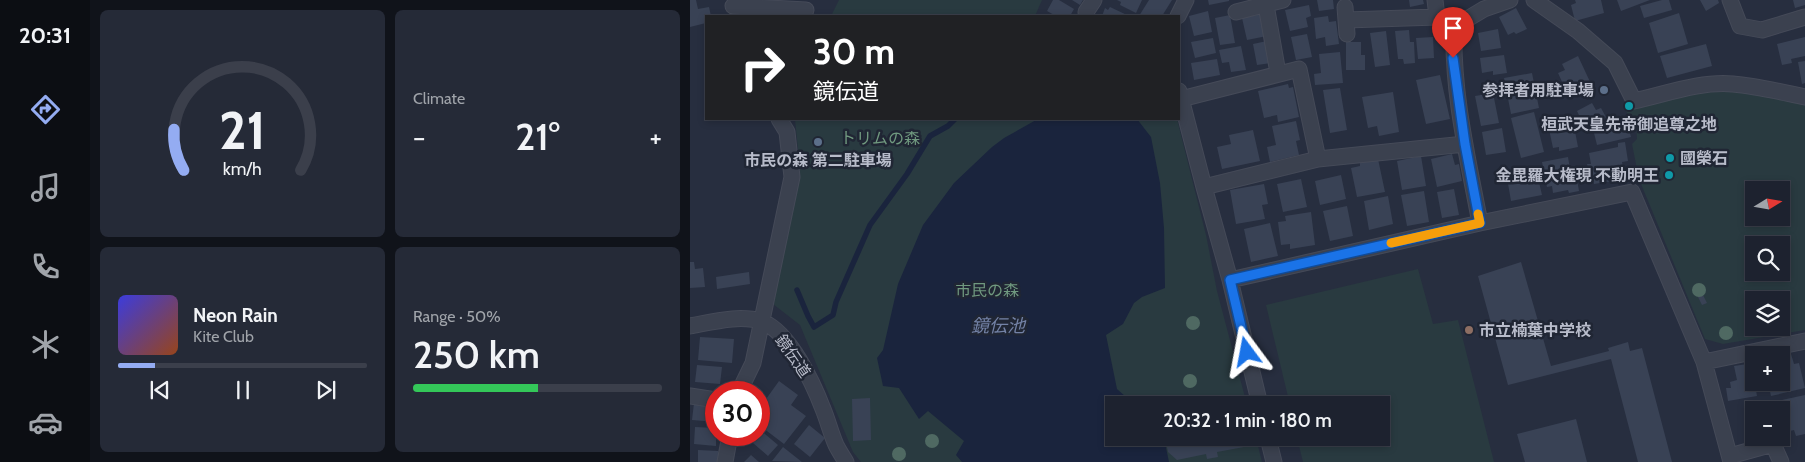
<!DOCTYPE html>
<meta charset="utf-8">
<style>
body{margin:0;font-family:Cabin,"Noto Sans JP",sans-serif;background:#252a37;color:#f1f3f6;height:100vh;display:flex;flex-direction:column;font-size:19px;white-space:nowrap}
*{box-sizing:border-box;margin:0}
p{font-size:16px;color:#a0a4aa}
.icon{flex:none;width:28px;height:28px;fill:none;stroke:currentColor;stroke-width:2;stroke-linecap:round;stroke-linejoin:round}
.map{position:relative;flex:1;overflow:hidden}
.side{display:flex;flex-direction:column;gap:10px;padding:10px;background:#10131a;width:600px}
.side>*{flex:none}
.hud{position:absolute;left:15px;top:15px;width:475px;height:105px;border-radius:0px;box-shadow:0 2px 8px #0003,0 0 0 1px #3b3f4b;background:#202124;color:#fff;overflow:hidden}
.needle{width:32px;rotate:79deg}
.buttons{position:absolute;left:1055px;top:181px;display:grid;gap:10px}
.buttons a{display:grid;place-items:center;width:45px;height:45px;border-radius:0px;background:#1d222f;box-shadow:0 2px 8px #0003,0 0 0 1px #3b3f4b;font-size:25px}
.speed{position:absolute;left:15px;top:381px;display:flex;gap:10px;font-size:25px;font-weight:700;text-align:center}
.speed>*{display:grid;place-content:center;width:65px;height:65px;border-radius:50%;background:#1d222f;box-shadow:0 2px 8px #0003,0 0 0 1px #3b3f4b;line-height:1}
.speed .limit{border:8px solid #d22;background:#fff;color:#111}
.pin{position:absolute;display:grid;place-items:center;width:42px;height:42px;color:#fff;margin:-51px -21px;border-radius:50% 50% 50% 0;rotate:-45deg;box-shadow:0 0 5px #0007}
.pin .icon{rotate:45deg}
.me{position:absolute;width:55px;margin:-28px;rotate:347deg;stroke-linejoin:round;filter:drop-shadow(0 0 4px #0008)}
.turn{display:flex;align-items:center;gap:18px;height:105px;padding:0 25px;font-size:22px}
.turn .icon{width:65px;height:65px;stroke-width:2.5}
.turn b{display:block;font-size:35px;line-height:42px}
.big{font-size:38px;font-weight:600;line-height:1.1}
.side .widget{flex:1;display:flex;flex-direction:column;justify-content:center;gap:8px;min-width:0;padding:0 18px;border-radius:8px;background:#252a37}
.side .dial{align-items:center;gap:0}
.dial svg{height:130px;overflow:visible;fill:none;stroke:#3b3f4b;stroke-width:7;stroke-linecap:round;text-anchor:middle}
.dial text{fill:#f1f3f6;stroke:none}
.song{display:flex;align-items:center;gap:15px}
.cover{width:60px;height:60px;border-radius:8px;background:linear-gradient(135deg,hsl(240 70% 55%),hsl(20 70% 35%))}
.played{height:5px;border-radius:2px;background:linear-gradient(90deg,#94acf2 15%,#3b3f4b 15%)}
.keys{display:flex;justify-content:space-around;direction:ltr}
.heat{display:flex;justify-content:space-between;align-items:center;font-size:28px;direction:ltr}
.charge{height:8px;border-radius:4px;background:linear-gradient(90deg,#34c759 50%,#3b3f4b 0)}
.side .tiles{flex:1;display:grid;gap:10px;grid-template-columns:repeat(2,1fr)}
.trip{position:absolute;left:415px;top:396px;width:285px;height:50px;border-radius:0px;background:#1d222f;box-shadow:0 2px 8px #0003,0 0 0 1px #3b3f4b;font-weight:600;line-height:50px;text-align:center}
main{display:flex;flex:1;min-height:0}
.tabs{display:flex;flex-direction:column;width:90px;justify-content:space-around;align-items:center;background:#0c0e13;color:#a0a4aa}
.tabs .icon{width:35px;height:35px}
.tabs .active{color:#94acf2}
.tabs b{font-size:22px;color:#f1f3f6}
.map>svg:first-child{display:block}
.green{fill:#293a40;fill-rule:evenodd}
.water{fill:#1a243d}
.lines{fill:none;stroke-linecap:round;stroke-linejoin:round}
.stream{stroke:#1a243d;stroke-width:5.5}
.building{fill:#394255}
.minor-casing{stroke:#454a58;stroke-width:17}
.minor{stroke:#3b414f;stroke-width:15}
.tree{fill:#4f6962}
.route-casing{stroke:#114b97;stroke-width:12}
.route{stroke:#1a73e8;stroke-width:9}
.slow{stroke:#f59e0b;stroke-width:9}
.service-dot{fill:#5c6f8a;stroke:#202634;stroke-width:2}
.culture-dot{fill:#0f9aa8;stroke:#202634;stroke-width:2}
.education-dot{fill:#8d6e63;stroke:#202634;stroke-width:2}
.labels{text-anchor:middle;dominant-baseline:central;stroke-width:5;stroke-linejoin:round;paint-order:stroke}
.poi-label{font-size:16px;font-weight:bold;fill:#b8bcca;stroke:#202634;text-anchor:end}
.park-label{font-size:16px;fill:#70997f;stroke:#202634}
.street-label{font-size:16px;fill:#b8bcca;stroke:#202634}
.water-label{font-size:18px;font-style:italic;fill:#7382a6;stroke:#202634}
</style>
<main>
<nav class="tabs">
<b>20:31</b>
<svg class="icon active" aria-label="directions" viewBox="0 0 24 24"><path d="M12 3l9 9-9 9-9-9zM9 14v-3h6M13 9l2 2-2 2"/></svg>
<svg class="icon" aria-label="music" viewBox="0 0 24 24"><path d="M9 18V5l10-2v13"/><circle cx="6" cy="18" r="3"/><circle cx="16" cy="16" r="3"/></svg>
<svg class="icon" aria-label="phone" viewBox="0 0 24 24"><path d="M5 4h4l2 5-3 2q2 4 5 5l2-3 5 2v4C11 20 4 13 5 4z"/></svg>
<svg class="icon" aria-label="climate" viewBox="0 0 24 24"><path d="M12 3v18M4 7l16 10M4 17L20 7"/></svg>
<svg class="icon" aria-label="car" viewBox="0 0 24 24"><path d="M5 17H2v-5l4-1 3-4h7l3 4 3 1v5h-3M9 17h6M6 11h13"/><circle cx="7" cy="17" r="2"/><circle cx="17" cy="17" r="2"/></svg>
</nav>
<section class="side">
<div class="tiles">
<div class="widget dial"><svg viewBox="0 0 100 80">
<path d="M14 69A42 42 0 1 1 86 69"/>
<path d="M14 69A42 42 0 0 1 8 44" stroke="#94acf2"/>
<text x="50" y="56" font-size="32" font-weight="700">21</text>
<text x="50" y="72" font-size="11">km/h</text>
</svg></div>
<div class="widget"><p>Climate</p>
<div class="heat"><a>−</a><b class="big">21°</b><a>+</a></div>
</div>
<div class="widget">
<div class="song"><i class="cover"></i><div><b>Neon Rain</b><p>Kite Club</p></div></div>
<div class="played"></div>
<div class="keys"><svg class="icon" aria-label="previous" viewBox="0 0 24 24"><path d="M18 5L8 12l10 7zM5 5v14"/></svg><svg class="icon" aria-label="pause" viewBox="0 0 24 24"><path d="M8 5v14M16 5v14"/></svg><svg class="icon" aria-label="next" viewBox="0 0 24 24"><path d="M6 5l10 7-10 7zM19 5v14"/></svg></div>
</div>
<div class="widget"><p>Range · 50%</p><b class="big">250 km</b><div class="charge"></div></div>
</div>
</section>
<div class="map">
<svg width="1115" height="462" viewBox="0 0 1115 462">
<rect width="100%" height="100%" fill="#272e3f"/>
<path class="green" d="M149,0H352L345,16H141Z
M1042,87L1115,102V330L1033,344L1015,339L949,179L942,144L947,139L946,125L935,110L948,102ZM1064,190H1091V218H1064ZM1064,245H1091V272H1064ZM1064,300H1091V328H1064Z
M105,119H487L516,235L527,291L557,405H424V438H566L572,462H171L163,452L110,325L83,304L110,170Z
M728,269L743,324L768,320L804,462H613L607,438H691V405H600L576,305Z"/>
<path class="water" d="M353,119H447L461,137L470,183L474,228L475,288L452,297L444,303L433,324L416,335L427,389L445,405H424V438H474L479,462H272L266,455L274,441L238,411L229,419L209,388L193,386L187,358L193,350L208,284L233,225L264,183L302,147L314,138L346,120Z"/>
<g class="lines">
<path class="stream" d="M107,290L118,316L124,327L143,315L146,302L180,225L217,174L240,136L258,126L265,119"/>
</g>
<path class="building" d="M0,0H6L8,9L19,7L21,16H16V23L0,27Z
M363,0H369L384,9L380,16H366L357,11Z
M382,0H393L390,5Z
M427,0H452L446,13L430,5L431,2Z
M459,0H482L472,16H449Z
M518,0H539V1L519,5Z
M627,0H643L644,9L629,11Z
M719,0H733L734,4L720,7Z
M885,0H911L914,13L885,21L881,5L886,3Z
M927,0H960L931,11Z
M972,0H979L982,10L954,18L950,6Z
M1010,0H1028L1029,3L1016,11Z
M1103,0H1115V5L1105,8Z
M619,5L621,16L616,18L618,27L600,31L595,10Z
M420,7L439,16H412L415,8L418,10Z
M826,8L837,29L826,34L824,32L818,35L809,17Z
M518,11L522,32L504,36L499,16Z
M989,13L998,44L968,53L959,23Z
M572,14L577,36L557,40L552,18Z
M540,15L545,43L530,45L525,18Z
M638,16L639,22L646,21L649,44L636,46L635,37L626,39L624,18Z
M808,29L811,48L791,51L788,33Z
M719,30L720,42H724L725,63L714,64L713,59H708L705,31Z
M696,31L700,65L685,67L680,33Z
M617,34L622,57L606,60L601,37Z
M743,37L744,58L728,59L726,38Z
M1115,37V56L1101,59L1102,63L1092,65L1087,44Z
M523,38L526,53L505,58L501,42Z
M577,41L581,63L567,65L563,44Z
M656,42H671V55H675V70H656Z
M1016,44L1022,66L977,78L970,56Z
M551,46L556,70L541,72L539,62L532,63L529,50Z
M650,52L653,83L625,85L624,74L631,73L629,54Z
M814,55L817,73L803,75V71L792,73L790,58Z
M888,56L902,86L879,97L868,73L875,70L872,64Z
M527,59L530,75L504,80L501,63Z
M1115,61V83L1112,84L1108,62Z
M842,73L849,108L821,114L814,78Z
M750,75L760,119L736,124L726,80Z
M598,84L599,88L603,87L609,117L588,122L587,115L574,118L568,91Z
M650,88L657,130L640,133L633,90Z
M703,92L709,132L689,136L687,126L678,128L672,97Z
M803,93L809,123L791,126L785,96Z
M902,103L906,110L911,108L917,119L896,130L887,111Z
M844,112L854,152L831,158L821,118Z
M878,116L880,127L884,126L888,147L869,151V147L863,148L857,120Z
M606,121L610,140L606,141L609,155L580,162L577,147L586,145L582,126Z
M932,123L933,127L938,126L941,137L907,145L903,129Z
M812,128L816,152L796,155L792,132Z
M563,130L570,161L532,169L527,147L541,144L539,135Z
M935,142L938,161L932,162L935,179L904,184L903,177L900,178L897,164H901L899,153L928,147V143Z
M762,154L765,165L769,164L772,181L747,187L741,159Z
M731,156L736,186L712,190L707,161Z
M878,157L880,169L885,168L889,191L879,193L878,190L863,193L862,186L857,187L852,162Z
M688,159L695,192L667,197L661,168L670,166V163Z
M842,167L845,183L849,182L852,195L821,201L816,172Z
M651,175L656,199L630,205L625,181Z
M611,179L617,207L593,212L587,184Z
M574,184L578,204L572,205L575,219L546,224L540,190Z
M764,189L769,215L752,218L747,192Z
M734,191L739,222L717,226L711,195Z
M698,196L703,224L679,230L674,201Z
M657,206L663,236L640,241L633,211Z
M621,212L625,245L600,249V244L591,245L588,222L596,221L595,216Z
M580,223L588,256L561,262L554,229Z
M0,262H4L5,269L13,268L15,287L0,288Z
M831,262L861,366L919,351L918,348L938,342L940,351L952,348L982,462H948L921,359L818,385L788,276Z
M59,272L60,284L27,289L26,277Z
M1076,272H1086V276L1077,278Z
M1011,291L1017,303L1012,305L1006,293Z
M10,337L44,339L42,363L8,360Z
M1101,354L1104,364L1109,363L1115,388L1081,396L1078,382H1091V357Z
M1057,364L1059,378H1064L1067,396L1038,401L1036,388H1041L1040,382L1047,380L1044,366Z
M7,365L32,367L30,384L5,382Z
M89,381L108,395L101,405L116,416L94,444L69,425V409Z
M1115,395V434L1106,436L1104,430L1100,431L1092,400Z
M180,398L181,440L163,441L162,399Z
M4,403L26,405V422L2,420Z
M1073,404L1074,410H1064L1063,439L1056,408Z
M886,419L897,462H835L827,434Z
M119,425L135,438L120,457L104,444Z
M5,427L26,428V446L4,444Z
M69,429L88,445L78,456L56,437L58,435H69Z
M475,438H552L554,447L527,452L528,457L517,459L516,454L487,460L478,452Z
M93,447L112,462L82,461Z
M8,450L28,451V462H8Z
M61,455L69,462H54Z"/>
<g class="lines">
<g class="minor-casing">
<path id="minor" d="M745,0L747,17L754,21
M844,0L888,31L925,63L944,101C976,94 1010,81 1043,84C1067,86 1091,92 1115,97
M1040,0L1050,26L1072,30L1115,17
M576,5L588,73
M43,6L116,10
M655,7L657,34
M396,12L404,0
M546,12L593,0
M488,16L496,0
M656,20L747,17
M489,91L514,187L540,280
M491,99L609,69L628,159
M514,187L628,159L775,144
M790,223L942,192L1014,362L1041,462
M0,326C22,322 51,314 73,322C100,333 123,383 133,409C138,421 141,434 146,445C149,451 153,457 156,462
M1014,362L1115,341
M49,392L63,363L102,177L97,132L89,119
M0,396L26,400
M570,405L540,280L790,223C778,159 762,93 764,27L794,9L820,0
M578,438L584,462
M1040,456L1083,444L1091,462
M35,462L40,435"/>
</g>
<use href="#minor" class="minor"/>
</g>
<g class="tree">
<circle cx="1009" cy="290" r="7"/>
<circle cx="503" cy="323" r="7"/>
<circle cx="1036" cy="333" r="7"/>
<circle cx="500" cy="381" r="7"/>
<circle cx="242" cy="441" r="7"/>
<circle cx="209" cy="454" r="7"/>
</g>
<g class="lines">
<g class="route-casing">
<path id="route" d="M557,352L540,280L790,223L775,144L763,58"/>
</g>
<use href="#route" class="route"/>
<path class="slow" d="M701,243L790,223L788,214"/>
</g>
<g class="service-dot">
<circle cx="914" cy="90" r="5"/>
<circle cx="128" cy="142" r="5"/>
</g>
<g class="culture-dot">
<circle cx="939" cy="106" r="5"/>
<circle cx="980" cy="158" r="5"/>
<circle cx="979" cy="175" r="5"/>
</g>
<circle class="education-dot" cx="779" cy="330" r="5"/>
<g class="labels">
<g class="poi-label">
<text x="904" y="90">参拝者用駐車場</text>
<text x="939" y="124" text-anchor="middle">桓武天皇先帝御追尊之地</text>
<text x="990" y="158" text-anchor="start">國榮石</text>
<text x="128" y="160" text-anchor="middle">市民の森 第二駐車場</text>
<text x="969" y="175">金毘羅大権現 不動明王</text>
<text x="789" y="330" text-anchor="start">市立楠葉中学校</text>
</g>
<g class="park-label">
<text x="190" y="138">トリムの森</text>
<text x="297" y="290">市民の森</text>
</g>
<g class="street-label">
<text transform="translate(103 356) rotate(55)">鏡伝道</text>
</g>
<g class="water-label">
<text x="308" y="326">鏡伝池</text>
</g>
</g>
</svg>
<div class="buttons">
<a><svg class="needle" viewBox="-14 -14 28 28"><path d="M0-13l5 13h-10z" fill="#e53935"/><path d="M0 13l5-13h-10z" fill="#a0a4aa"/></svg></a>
<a><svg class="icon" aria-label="search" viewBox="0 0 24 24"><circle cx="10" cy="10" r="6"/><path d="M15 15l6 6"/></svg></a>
<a><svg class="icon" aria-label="layers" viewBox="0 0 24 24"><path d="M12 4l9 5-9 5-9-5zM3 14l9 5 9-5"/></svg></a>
<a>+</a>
<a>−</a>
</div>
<div class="speed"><div class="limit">30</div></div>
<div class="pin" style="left:763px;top:58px;background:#d93025"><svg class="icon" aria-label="arrive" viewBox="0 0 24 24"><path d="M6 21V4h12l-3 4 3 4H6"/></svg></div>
<svg class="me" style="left:557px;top:352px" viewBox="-20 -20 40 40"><path d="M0-17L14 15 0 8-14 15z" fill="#1a73e8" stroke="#fff" stroke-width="4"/></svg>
<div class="trip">20:32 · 1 min · 180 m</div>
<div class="hud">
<div class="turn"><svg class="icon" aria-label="right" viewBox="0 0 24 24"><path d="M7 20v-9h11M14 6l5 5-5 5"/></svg><div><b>30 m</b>鏡伝道</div></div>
</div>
</div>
</main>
